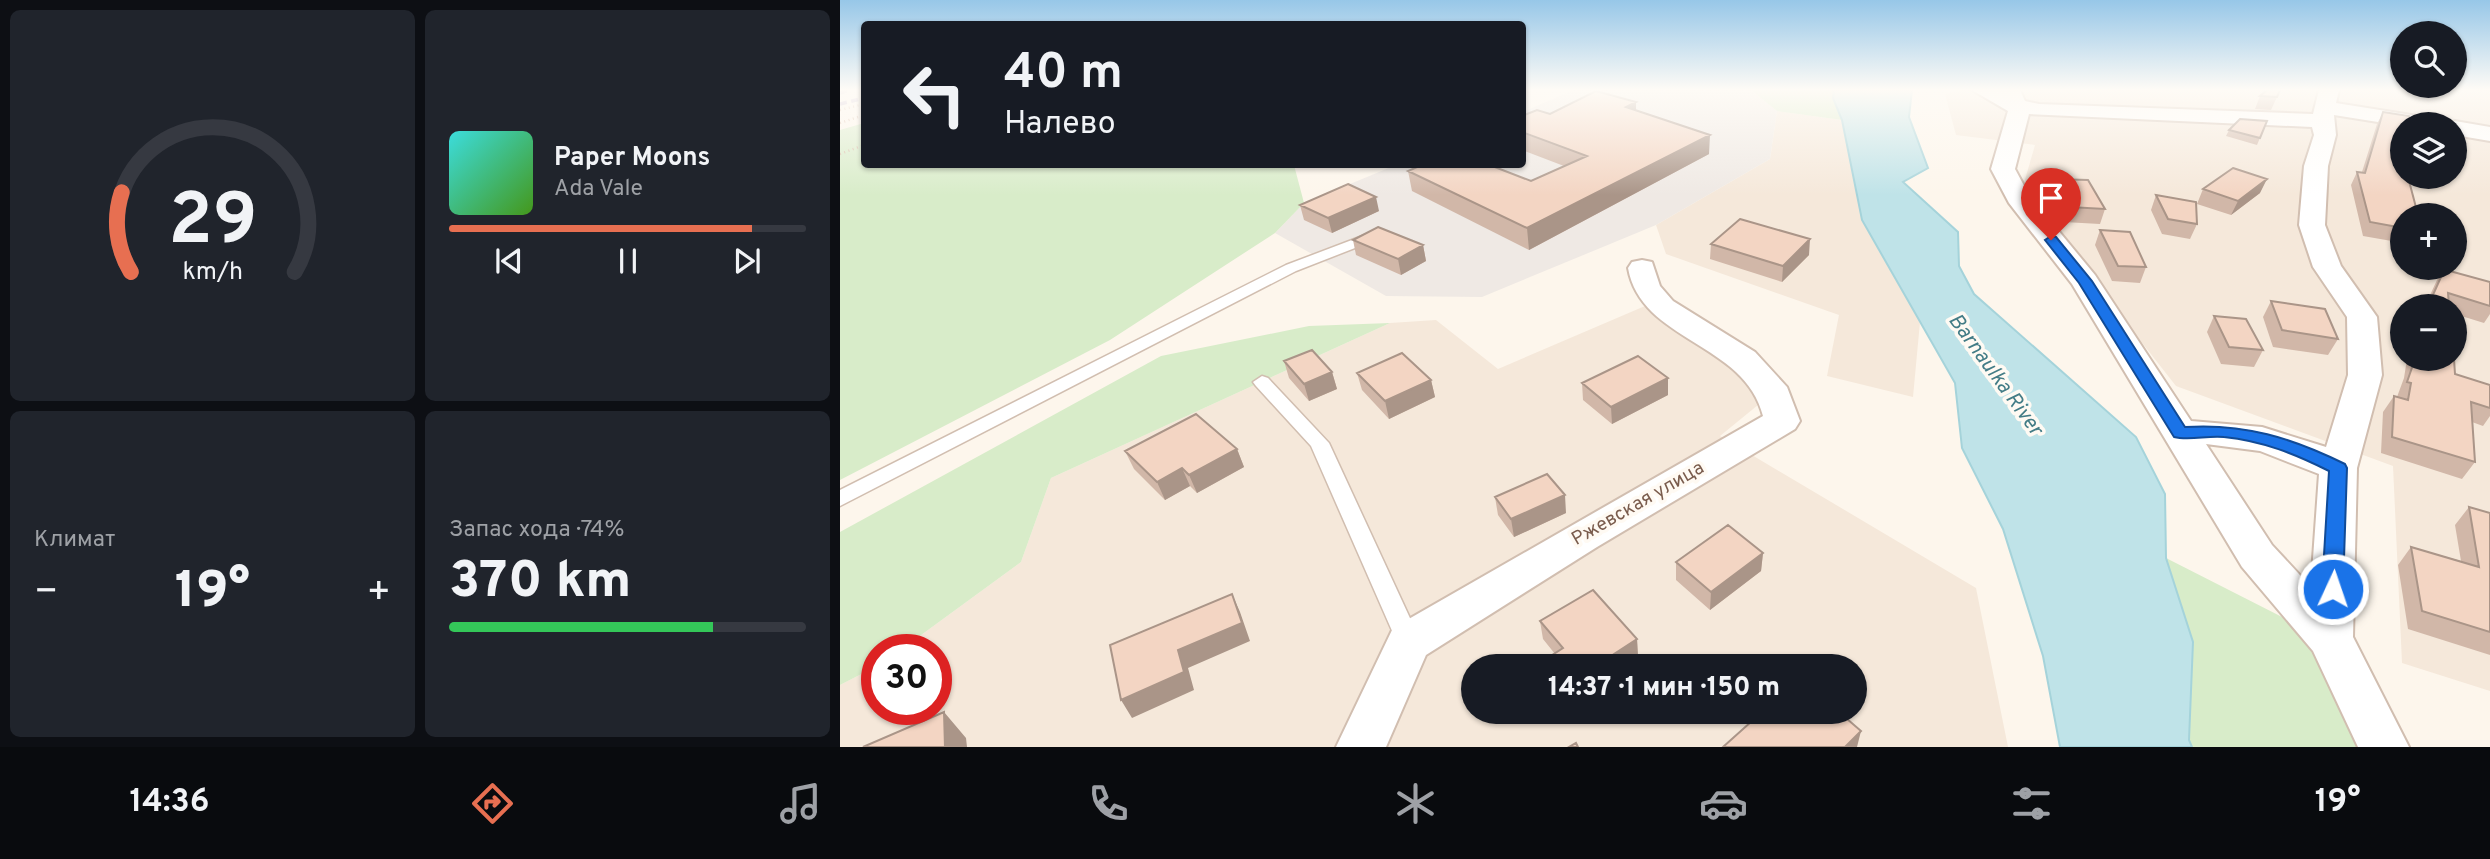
<!DOCTYPE html>
<html lang="ru">
<meta charset="utf-8">
<style>
body{margin:0;font-family:Overpass,sans-serif;background:#20242c;color:#f1f3f6;height:100vh;display:flex;flex-direction:column;font-size:26px;white-space:nowrap}
*{box-sizing:border-box;margin:0}
p{font-size:23px;color:#9ea1a6}
.icon{flex:none;width:38px;height:38px;fill:none;stroke:currentColor;stroke-width:2;stroke-linecap:round;stroke-linejoin:round}
.map{position:relative;flex:1;overflow:hidden}
.sheet{display:flex;flex-direction:column;gap:10px;padding:10px;background:#0d0f14;width:840px}
.sheet>*{flex:none}
.top-card{position:absolute;left:21px;top:21px;width:665px;height:147px;border-radius:7px;box-shadow:0 2px 5px #0004;background:#171b24;color:#f1f3f6;overflow:hidden}
.fabs{position:absolute;left:1550px;top:21px;display:grid;gap:14px}
.fabs a{display:grid;place-items:center;width:77px;height:77px;border-radius:50%;background:#171b24;box-shadow:0 2px 5px #0004;font-size:35px}
.speed{position:absolute;left:21px;top:634px;display:flex;gap:14px;font-size:35px;font-weight:700;text-align:center}
.speed>*{display:grid;place-content:center;width:91px;height:91px;border-radius:50%;background:#171b24;box-shadow:0 2px 5px #0004;line-height:1}
.speed .limit{border:10px solid #d22;background:#fff;color:#111}
.pin{position:absolute;display:grid;place-items:center;width:60px;height:60px;color:#fff;margin:-72px -30px;border-radius:50% 50% 50% 0;rotate:-45deg;box-shadow:0 0 7px #0007}
.pin .icon{rotate:45deg}
.me{position:absolute;width:77px;margin:-38px;rotate:3deg;stroke-linejoin:round;filter:drop-shadow(0 0 5px #0008)}
.turn{display:flex;align-items:center;gap:24px;height:147px;padding:0 28px;font-size:32px}
.turn .icon{width:91px;height:91px;stroke-width:2.5}
.turn b{display:block;font-size:49px;line-height:60px}
.big{font-size:52px;font-weight:800;line-height:1.1}
.sheet .widget{flex:1;display:flex;flex-direction:column;justify-content:center;gap:10px;min-width:0;padding:0 24px;border-radius:10px;background:#20242c}
.sheet .dial{align-items:center;gap:0}
.dial svg{height:182px;overflow:visible;fill:none;stroke:#363941;stroke-width:7;stroke-linecap:round;text-anchor:middle}
.dial text{fill:#f1f3f6;stroke:none}
.song{display:flex;align-items:center;gap:21px}
.cover{width:84px;height:84px;border-radius:10px;background:linear-gradient(135deg,hsl(180 70% 55%),hsl(100 70% 35%))}
.played{height:7px;border-radius:4px;background:linear-gradient(90deg,#e76f51 85%,#363941 85%)}
.keys{display:flex;justify-content:space-around;direction:ltr}
.heat{display:flex;justify-content:space-between;align-items:center;font-size:38px;direction:ltr}
.charge{height:10px;border-radius:5px;background:linear-gradient(90deg,#34c759 74%,#363941 0)}
.sheet .tiles{flex:1;display:grid;gap:10px;grid-template-columns:repeat(2,1fr)}
.trip{position:absolute;left:621px;top:654px;width:406px;height:70px;border-radius:35px;background:#171b24;box-shadow:0 2px 5px #0004;font-weight:800;line-height:70px;text-align:center}
.dock{display:flex;height:112px;justify-content:space-around;align-items:center;background:#090b0e;color:#9ea1a6}
.dock .icon{width:49px;height:49px}
.dock .current{color:#e76f51}
.dock b{font-size:32px;color:#f1f3f6}
main{display:flex;flex:1;min-height:0}
.map>svg:first-child{display:block}
.residential{fill:#f5e8da;fill-rule:evenodd}
.industrial{fill:#efe9e4}
.green{fill:#d8ecc9}
.water{fill:#bfe3e8;stroke:#a5d3da;stroke-width:2}
.lines{fill:none;stroke-linecap:round;stroke-linejoin:round}
.lane-casing{stroke:#d1beb0;stroke-width:3}
.street-casing{stroke:#d1beb0;stroke-width:4}
.path{stroke:#d9b8a5;stroke-width:2.5;stroke-dasharray:1 3.5;stroke-linecap:butt}
.lane{fill:#fff;fill-rule:evenodd}
.street{fill:#fff;fill-rule:evenodd}
.rail{stroke:#b9a8c9;stroke-width:3.5;stroke-dasharray:7 4.5;stroke-linecap:butt}
.wall{fill:#d1b7a8}
.shaded-wall{fill:#aa9588}
.building{fill:#f3d5c3;stroke:#aa9588;stroke-width:2}
.route{fill:#1a73e8;stroke:#114b97;stroke-width:2}
.labels{text-anchor:middle;dominant-baseline:central;stroke-width:7;stroke-linejoin:round;paint-order:stroke}
.street-label{font-size:19px;fill:#7a5c4d;stroke:#fffaf3}
.water-label{font-size:21px;font-style:italic;fill:#437c86;stroke:#fffaf3}
</style>
<main>
<section class="sheet">
<div class="tiles">
<div class="widget dial"><svg viewBox="0 0 100 80">
<path d="M14 69A42 42 0 1 1 86 69"/>
<path d="M14 69A42 42 0 0 1 10 34" stroke="#e76f51"/>
<text x="50" y="56" font-size="32" font-weight="700">29</text>
<text x="50" y="72" font-size="11">km/h</text>
</svg></div>
<div class="widget">
<div class="song"><i class="cover"></i><div><b>Paper Moons</b><p>Ada Vale</p></div></div>
<div class="played"></div>
<div class="keys"><svg class="icon" aria-label="previous" viewBox="0 0 24 24"><path d="M18 5L8 12l10 7zM5 5v14"/></svg><svg class="icon" aria-label="pause" viewBox="0 0 24 24"><path d="M8 5v14M16 5v14"/></svg><svg class="icon" aria-label="next" viewBox="0 0 24 24"><path d="M6 5l10 7-10 7zM19 5v14"/></svg></div>
</div>
<div class="widget"><p>Климат</p>
<div class="heat"><a>−</a><b class="big">19°</b><a>+</a></div>
</div>
<div class="widget"><p>Запас хода · 74%</p><b class="big">370 km</b><div class="charge"></div></div>
</div>
</section>
<div class="map">
<svg width="1650" height="747" viewBox="0 0 1650 747">
<rect width="100%" height="100%" fill="#fdf6ec"/>
<path class="residential" d="M1122,90H1650V691L1562,663L1553,466L1336,386L1182,190L1195,145L1116,135L1105,94ZM1563,124H1615V177H1563ZM1563,215H1615V268H1563ZM1563,306H1615V359H1563Z
M937,111L1002,120L1022,220L1080,322L1073,397L987,376L999,315L826,254L816,225L930,159Z
M812,303L929,396L880,436L1136,588L1168,747H0V685L37,666V709H96V649H62L181,562L211,478L550,323L596,320L658,369ZM634,667H1015V712H634Z"/>
<path class="industrial" d="M733,90H911L937,111L930,159L816,225L642,297L546,296L435,233L464,203L556,165L682,164L683,112Z"/>
<path class="green" d="M911,90H994L993,98L1002,120L937,111Z
M24,123V164L454,165L464,203L435,233L270,340L0,480V130Z
M550,323L211,478L181,562L62,649H37V666L0,685V532L321,356L469,326Z
M1326,558L1462,627L1524,747H1352L1349,740Z"/>
<path class="water" d="M994,90H1072L1069,117L1088,168L1063,182L1118,232L1119,266L1134,294L1296,437L1325,494L1326,558L1353,642L1349,740L1352,747H1220L1203,656L1163,529L1122,448L1115,383L1022,220L1002,120L993,98Z"/>
<g class="lines">
<g class="lane-casing">
<path id="lane" d="M533,232L540,236L538,239L456,271L0,506V490L446,265Z
M422,376L428,378L489,443L581,642L578,649L569,652L560,649L471,446L416,386L413,382Z"/>
</g>
<g class="street-casing">
<path id="street" d="M1132,90H1180L1185,101L1199,104L1473,114L1479,90H1499L1496,103L1590,118L1601,124L1563,126L1494,115L1496,135L1488,166L1485,225L1501,266L1537,317L1542,375L1517,468L1513,637L1569,747H1518L1473,651L1402,567L1232,284L1169,203L1151,169L1168,111ZM1189,114L1472,127L1474,135L1464,166L1459,225L1473,267L1507,317L1508,375L1486,447L1422,427L1351,421L1255,275L1189,195L1175,169ZM1366,444L1420,451L1479,474L1471,587L1432,545Z
M1615,121L1650,127V141L1615,135V124H1607Z
M802,260L812,262L820,286L833,301L915,352L947,387L960,421L955,429L757,547L586,655L546,747H496L553,628L923,416C905,342 801,342 788,268L792,262Z"/>
</g>
<path class="path" d="M0,92L3,90
M0,110L24,104
M0,123L24,115
M0,154L24,145"/>
<use href="#lane" class="lane"/>
<use href="#street" class="street"/>
<path class="rail" d="M0,93L9,90
M0,104L24,98"/>
</g>
<path class="wall" d="M1420,96L1437,97L1431,110L1415,109Z
M796,102V111L869,154L689,250L572,191L568,171L691,181L724,166L682,150V116L710,114Z
M1543,112L1563,177V243L1523,236L1511,185L1517,172H1522L1537,124Z
M1427,121L1417,145L1386,136L1389,130Z
M1213,179L1265,209L1260,224L1224,222L1209,193Z
M1363,189L1420,193L1391,215L1357,204Z
M1316,195L1357,224L1350,239L1322,234L1311,210Z
M460,205L539,211L492,233L464,220Z
M1260,230L1306,267L1300,283L1272,281L1255,245Z
M513,240L583,245L586,261L561,275L516,255Z
M871,244L969,255L942,282L870,259Z
M1604,268L1650,305V314L1644,323L1615,314V306H1585L1597,280Z
M1431,301L1498,339L1488,355L1433,347L1423,317Z
M1374,316L1423,350L1414,367L1381,364L1367,332Z
M1567,359H1614L1615,374L1650,385V416L1643,426L1632,422L1635,462L1622,479L1541,453L1543,412L1554,396L1557,397L1564,378Z
M444,361L492,372L497,389L469,401L449,378Z
M517,373L591,380L595,397L549,419L522,390Z
M742,383L828,395L772,424L743,400Z
M397,449L404,467L357,493L350,486L325,500L294,469L285,451Z
M655,497L726,513L674,537L658,515Z
M1629,507L1650,513V655L1568,629L1558,565L1571,547L1621,561L1615,525Z
M923,553L921,571L870,610L836,580V562Z
M700,621L797,639L798,657L783,667H707L706,659L715,654L703,639Z"/>
<path class="shaded-wall" d="M796,102V120L786,107Z
M870,135L869,154L689,250L687,228Z
M1427,179L1420,193L1391,215L1398,201Z
M536,197L539,211L492,233L488,218Z
M970,239L969,255L942,282L943,266Z
M583,245L586,261L561,275L558,259Z
M492,372L497,389L469,401L464,384Z
M828,378V395L772,424L771,407Z
M591,380L595,397L549,419L545,401Z
M397,449L404,467L357,493L349,475Z
M342,468L350,486L325,500L317,482Z
M725,495L726,513L674,537L671,519Z
M923,553L921,571L870,610L871,592Z
M392,594L400,612L410,641L348,668L354,690L292,718L281,700Z
M797,639L798,657L783,667H754Z
M104,712L126,738L127,747H105Z
M1021,731L1017,747H1005Z"/>
<path class="building" d="M1427,90H1440L1437,97L1420,96Z
M756,91L796,102L786,107L870,135L687,228L568,171L584,164H647L691,181L747,156L682,132V116L697,110L710,114Z
M1543,112L1569,116L1570,124H1563V177H1568L1578,215H1563V228L1530,222L1517,172L1525,173Z
M1400,119L1427,121L1420,138L1389,130Z
M1393,168L1427,179L1398,201L1363,189Z
M1213,179L1248,180L1265,209L1229,207Z
M508,184L536,197L488,218L460,205Z
M1316,195L1356,202L1357,224L1328,219Z
M900,219L970,239L943,266L871,244Z
M538,227L583,245L558,259L513,240Z
M1260,230L1290,232L1306,267L1278,266Z
M1605,268H1606V270L1650,282V306L1608,293L1609,306H1588Z
M1431,301L1485,309L1498,339L1442,330Z
M1374,316L1406,319L1423,350L1389,347Z
M472,350L492,372L464,384L444,361Z
M562,353L591,380L545,401L517,373Z
M798,356L828,378L771,407L742,383Z
M1575,359H1614L1615,374L1650,385V408L1631,402L1635,462L1552,437L1554,396L1568,400L1571,383L1567,382Z
M356,414L397,449L349,475L342,468L317,482L285,451Z
M707,474L725,495L671,519L655,497Z
M1629,507L1650,513V632L1582,611L1571,547L1639,567Z
M888,525L923,553L871,592L836,562Z
M753,590L797,639L754,667H712L706,659L723,648L700,621Z
M392,594L402,623L338,650L344,672L281,700L270,645Z
M104,712L105,747H23Z
M922,712H999L1021,731L1005,747H883Z
M736,743L738,747H729Z"/>
<linearGradient id="sky" x2="0" y2="1"><stop stop-color="#97c7e8"/><stop offset="0.46" stop-color="#fefbf6"/><stop offset="1" stop-color="#fefbf6" stop-opacity="0"/></linearGradient>
<rect width="1650" height="195" fill="url(#sky)"/>
<path class="route" d="M1211,236L1216,237L1252,281L1345,427C1404,423 1452,438 1505,464L1507,468L1503,589L1500,595H1485L1482,589L1489,471C1455,454 1423,441 1384,437C1368,435 1350,441 1334,437L1239,283L1205,240Z"/>
<g class="labels">
<g class="street-label">
<text transform="translate(798 504) rotate(-30)">Ржевская улица</text>
</g>
<g class="water-label">
<text transform="translate(1155 375) rotate(54)">Barnaulka River</text>
</g>
</g>
</svg>
<div class="fabs">
<a><svg class="icon" aria-label="search" viewBox="0 0 24 24"><circle cx="10" cy="10" r="6"/><path d="M15 15l6 6"/></svg></a>
<a><svg class="icon" aria-label="layers" viewBox="0 0 24 24"><path d="M12 4l9 5-9 5-9-5zM3 14l9 5 9-5"/></svg></a>
<a>+</a>
<a>−</a>
</div>
<div class="speed"><div class="limit">30</div></div>
<div class="pin" style="left:1211px;top:240px;background:#d93025"><svg class="icon" aria-label="arrive" viewBox="0 0 24 24"><path d="M6 21V4h12l-3 4 3 4H6"/></svg></div>
<svg class="me" style="left:1493px;top:589px" viewBox="-20 -20 40 40"><circle r="17" fill="#1a73e8" stroke="#fff" stroke-width="3"/><path d="M0-11L8 9 0 5-8 9z" fill="#fff"/></svg>
<div class="trip">14:37 · 1 мин · 150 m</div>
<div class="top-card">
<div class="turn"><svg class="icon" aria-label="left" viewBox="0 0 24 24"><path d="M17 20v-9H6M10 6l-5 5 5 5"/></svg><div><b>40 m</b>Налево</div></div>
</div>
</div>
</main>
<nav class="dock">
<b>14:36</b>
<svg class="icon current" aria-label="directions" viewBox="0 0 24 24"><path d="M12 3l9 9-9 9-9-9zM9 14v-3h6M13 9l2 2-2 2"/></svg>
<svg class="icon" aria-label="music" viewBox="0 0 24 24"><path d="M9 18V5l10-2v13"/><circle cx="6" cy="18" r="3"/><circle cx="16" cy="16" r="3"/></svg>
<svg class="icon" aria-label="phone" viewBox="0 0 24 24"><path d="M5 4h4l2 5-3 2q2 4 5 5l2-3 5 2v4C11 20 4 13 5 4z"/></svg>
<svg class="icon" aria-label="climate" viewBox="0 0 24 24"><path d="M12 3v18M4 7l16 10M4 17L20 7"/></svg>
<svg class="icon" aria-label="car" viewBox="0 0 24 24"><path d="M5 17H2v-5l4-1 3-4h7l3 4 3 1v5h-3M9 17h6M6 11h13"/><circle cx="7" cy="17" r="2"/><circle cx="17" cy="17" r="2"/></svg>
<svg class="icon" aria-label="filters" viewBox="0 0 24 24"><path d="M4 7h16M4 17h16"/><circle cx="9" cy="7" r="2"/><circle cx="15" cy="17" r="2"/></svg>
<b>19°</b>
</nav>
